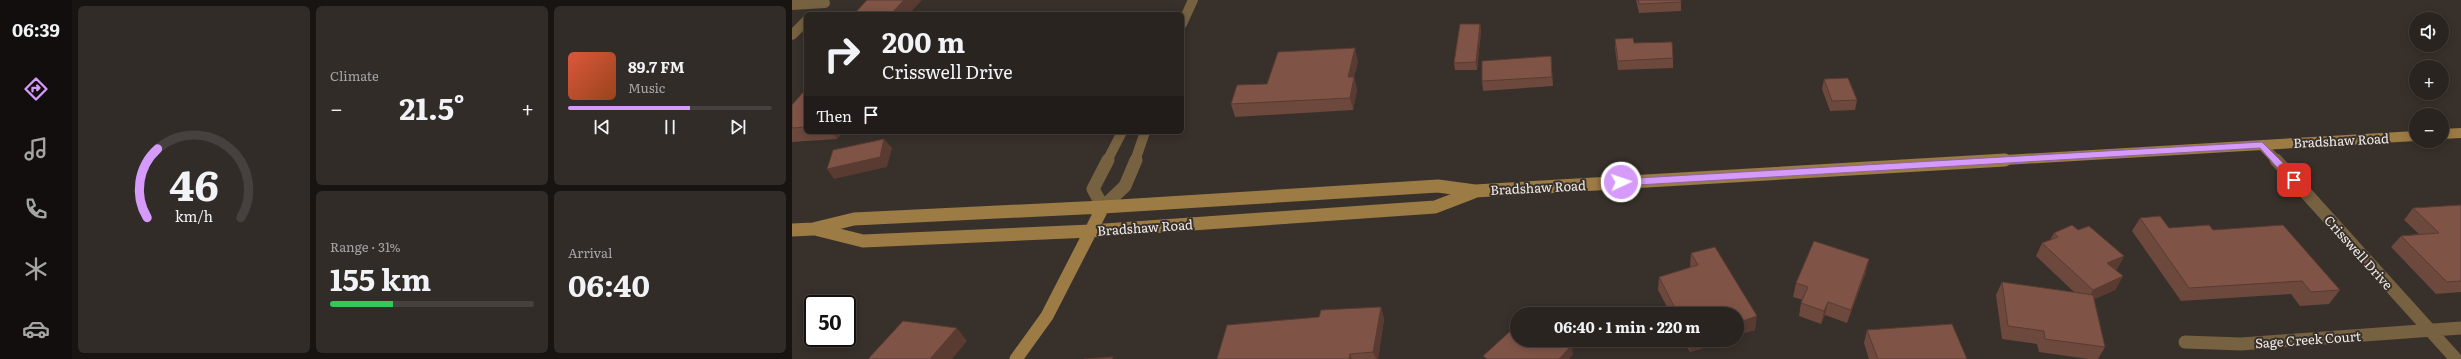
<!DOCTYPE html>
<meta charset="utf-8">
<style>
body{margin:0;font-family:Literata,serif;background:#322c29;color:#f1f3f6;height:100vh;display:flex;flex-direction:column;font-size:15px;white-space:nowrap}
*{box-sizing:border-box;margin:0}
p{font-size:13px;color:#a5a4a5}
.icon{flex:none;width:22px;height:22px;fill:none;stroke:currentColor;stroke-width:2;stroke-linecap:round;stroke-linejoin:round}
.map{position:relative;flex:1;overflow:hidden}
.drawer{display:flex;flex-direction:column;gap:6px;padding:6px;background:#171412;width:720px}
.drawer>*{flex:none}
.hud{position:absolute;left:12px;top:12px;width:380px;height:122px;border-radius:6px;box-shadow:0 2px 10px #0003,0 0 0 1px #46413e;background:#2a2420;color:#f1f3f6;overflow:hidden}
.tools{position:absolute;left:1617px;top:12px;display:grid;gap:8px}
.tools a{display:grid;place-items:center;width:40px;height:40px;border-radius:50%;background:#2a2420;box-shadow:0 2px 10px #0003,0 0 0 1px #46413e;font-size:20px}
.speed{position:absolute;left:12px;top:295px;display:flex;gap:8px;font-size:20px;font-weight:700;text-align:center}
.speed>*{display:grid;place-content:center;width:52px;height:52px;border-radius:50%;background:#2a2420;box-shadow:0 2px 10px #0003,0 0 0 1px #46413e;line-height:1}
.speed .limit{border:2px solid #111;border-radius:6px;background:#fff;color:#111}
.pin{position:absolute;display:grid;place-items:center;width:34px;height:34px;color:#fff;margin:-17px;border-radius:8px;box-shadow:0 2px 6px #0006}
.me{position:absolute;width:44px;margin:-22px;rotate:87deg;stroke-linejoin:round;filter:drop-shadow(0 0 3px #0008)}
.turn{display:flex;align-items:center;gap:14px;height:84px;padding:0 12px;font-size:18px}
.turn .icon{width:52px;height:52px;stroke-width:2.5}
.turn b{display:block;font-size:28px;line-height:34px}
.then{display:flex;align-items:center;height:38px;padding:0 12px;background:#0003;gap:8px;font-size:15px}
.big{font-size:30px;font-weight:700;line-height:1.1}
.drawer .tile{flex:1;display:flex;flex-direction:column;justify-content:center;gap:6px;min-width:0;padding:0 14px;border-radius:6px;background:#322c29}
.drawer .dial{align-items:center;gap:0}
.dial svg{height:104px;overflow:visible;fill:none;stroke:#46413e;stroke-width:7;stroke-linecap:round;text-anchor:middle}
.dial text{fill:#f1f3f6;stroke:none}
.song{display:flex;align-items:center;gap:12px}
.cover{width:48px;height:48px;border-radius:6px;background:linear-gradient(135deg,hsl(10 70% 55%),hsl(20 70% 35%))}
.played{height:4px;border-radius:2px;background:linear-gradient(90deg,#d69bfa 60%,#46413e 60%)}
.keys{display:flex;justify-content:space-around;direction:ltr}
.heat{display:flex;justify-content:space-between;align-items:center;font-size:22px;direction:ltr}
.charge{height:6px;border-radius:3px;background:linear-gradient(90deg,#34c759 31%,#46413e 0)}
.drawer .tiles{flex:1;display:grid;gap:6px;grid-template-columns:repeat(3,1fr)}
.tile:first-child{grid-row:span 2}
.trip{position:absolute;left:718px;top:307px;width:234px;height:40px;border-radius:20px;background:#2a2420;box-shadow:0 2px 10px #0003,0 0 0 1px #46413e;font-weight:700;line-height:40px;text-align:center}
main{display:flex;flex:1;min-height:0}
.tabs{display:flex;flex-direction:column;width:72px;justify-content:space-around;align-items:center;background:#110e0d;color:#a5a4a5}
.tabs .icon{width:28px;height:28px}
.tabs .active{color:#d69bfa}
.tabs b{font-size:18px;color:#f1f3f6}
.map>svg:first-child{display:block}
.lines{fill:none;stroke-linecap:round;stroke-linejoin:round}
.street-far1{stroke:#766140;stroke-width:10}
.street{stroke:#766140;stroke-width:13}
.secondary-far1{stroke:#9c7b45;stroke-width:10}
.secondary{stroke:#9c7b45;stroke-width:13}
.wall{fill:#6d483d}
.shaded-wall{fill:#593b32}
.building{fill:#7f5447;stroke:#593b32}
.route{fill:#d69bfa;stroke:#8b65a2}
.labels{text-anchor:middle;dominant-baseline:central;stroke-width:4;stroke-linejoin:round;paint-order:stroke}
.street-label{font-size:13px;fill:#f1ece8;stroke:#38302a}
</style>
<main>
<nav class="tabs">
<b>06:39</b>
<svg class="icon active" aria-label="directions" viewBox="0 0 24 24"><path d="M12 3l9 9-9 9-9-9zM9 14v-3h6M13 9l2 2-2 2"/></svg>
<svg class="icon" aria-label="music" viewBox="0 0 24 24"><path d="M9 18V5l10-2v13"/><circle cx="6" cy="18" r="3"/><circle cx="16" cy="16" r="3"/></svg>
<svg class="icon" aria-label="phone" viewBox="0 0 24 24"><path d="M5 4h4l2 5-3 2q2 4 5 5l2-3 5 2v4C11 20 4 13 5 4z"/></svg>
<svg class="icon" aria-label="climate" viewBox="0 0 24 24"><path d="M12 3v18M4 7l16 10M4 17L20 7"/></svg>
<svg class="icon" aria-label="car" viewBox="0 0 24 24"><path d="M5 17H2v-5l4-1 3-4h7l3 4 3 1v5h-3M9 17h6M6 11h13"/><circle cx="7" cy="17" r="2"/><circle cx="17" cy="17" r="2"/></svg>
</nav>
<section class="drawer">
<div class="tiles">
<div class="tile dial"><svg viewBox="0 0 100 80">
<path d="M14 69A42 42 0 1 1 86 69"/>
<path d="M14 69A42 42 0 0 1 22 16" stroke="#d69bfa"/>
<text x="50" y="56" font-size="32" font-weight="700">46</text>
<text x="50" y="72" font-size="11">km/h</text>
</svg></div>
<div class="tile"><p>Climate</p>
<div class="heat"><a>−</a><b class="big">21.5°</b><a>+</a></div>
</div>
<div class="tile">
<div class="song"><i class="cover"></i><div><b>89.7 FM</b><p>Music</p></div></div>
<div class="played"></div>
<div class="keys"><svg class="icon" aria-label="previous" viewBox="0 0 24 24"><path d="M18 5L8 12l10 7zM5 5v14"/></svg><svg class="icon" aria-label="pause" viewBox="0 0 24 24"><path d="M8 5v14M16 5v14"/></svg><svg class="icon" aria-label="next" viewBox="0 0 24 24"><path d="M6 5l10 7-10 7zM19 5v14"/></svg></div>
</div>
<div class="tile"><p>Range · 31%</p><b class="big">155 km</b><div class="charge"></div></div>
<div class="tile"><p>Arrival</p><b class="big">06:40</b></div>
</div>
</section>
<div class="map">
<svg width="1669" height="359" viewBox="0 0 1669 359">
<rect width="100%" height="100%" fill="#38302a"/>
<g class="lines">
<path class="street-far1" d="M0,5L33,3
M390,24L401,0
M0,35L14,21
M1470,145L1485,161
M315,161L330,132
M343,161L353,132"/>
<path class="street" d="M316,160L301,189L311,207L333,186L344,160
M1484,160L1664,359
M1393,342L1449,344L1669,328"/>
<path class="secondary-far1" d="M1650,134L1669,133
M1196,161L1624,136"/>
<path class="secondary" d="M23,229L71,241L299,231L643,207L682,192
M0,230L21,229L62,219L311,207L646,186L683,191L1213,160
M224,359L255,316L311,207"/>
</g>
<path class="wall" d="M844,0H889V11L847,13Z
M688,24L689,31L685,70H663L662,63Z
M823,39L842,43L881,58V68L826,70L823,48Z
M759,56L761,86L691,91L690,81Z
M566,61L562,77L565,90L561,110L443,117L439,104L475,84Z
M1032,79L1065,100L1063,110L1038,111L1030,89Z
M14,89V132H51L45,139L0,142V105Z
M188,132H229L190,134Z
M1669,205V292L1644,294L1599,247L1609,236L1627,234L1612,220L1621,208Z
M1348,218L1377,228L1421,230L1548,290L1537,304L1508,306L1499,294L1389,301L1340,231Z
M1286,230L1332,256L1325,269L1323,270L1331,276L1323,290L1302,299L1313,347L1306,359H1296L1247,352L1245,344L1210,339L1204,295L1210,282L1282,292L1244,256L1250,243L1258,240L1262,233Z
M899,253L963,330L945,335V314H879L866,290L867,277L899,268L898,267Z
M1074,272L1055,323L1033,315L1029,324L1007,316L1009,303L1011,300L1001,297L1004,283Z
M589,307L592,319L586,359H425L527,317Z
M1075,330L1175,359H1077L1072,343Z
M892,340H932V342L898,352Z"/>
<path class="shaded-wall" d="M112,0H130L117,14H99Z
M688,24L689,31L685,70L684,62Z
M563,48L566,61L562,77L565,90L561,110L558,98L556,77Z
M40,132H51L45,139Z
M92,139L100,148L95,167L42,179L35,169Z
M1332,256L1325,269L1308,276L1315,263Z
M1077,259L1074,272L1055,323L1059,310Z
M1331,276L1323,290L1294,303L1301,290Z
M1036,302L1033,315L1029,324L1032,311Z
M589,307L592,319L586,359H584L581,352Z
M965,316L963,330L945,335V323Z
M165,328L175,341L160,359H138Z
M899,340H932V342L898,352Z
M780,345L781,355L777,359H767Z
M558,354L560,359H557Z"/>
<path class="building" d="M75,0H112L99,14H62Z
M846,0H889V2L847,4Z
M668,24H688L684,62L662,63Z
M841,38L842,43L880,42L881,58L826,61L823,39Z
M563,48L556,77H562L558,98L439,104L445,85L475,84L486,52Z
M759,56L760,77L690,81V61Z
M1056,78L1065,100L1040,101L1032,79Z
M14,89V127L0,128V105Z
M92,139L88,157L35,169L41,150Z
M1669,205V281L1655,282L1609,236L1647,233L1621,208Z
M1368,216L1377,228L1417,225L1421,230L1491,225L1548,290L1519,292L1510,281L1397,288L1348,218Z
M1280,225L1286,230L1297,226L1332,256L1315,263L1331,276L1301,290L1250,243L1266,237L1262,233Z
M1022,241L1077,259L1059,310L1036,302L1032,311L1009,303L1016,287L1004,283Z
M923,247L965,316L945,323V314H886L867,277L906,265L899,253Z
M1210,282L1301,295L1313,347L1253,339L1252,331L1216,326Z
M589,307L581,352L558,354L557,359H425L435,325L527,317L529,310Z
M111,321L165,328L138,359H76Z
M1160,324L1175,359H1086L1075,330Z
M725,325V340H773L780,345L767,359H695L691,356Z
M321,357L320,359H292Z"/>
<path class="route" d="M1470,142L1505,177V182H1498L1468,148L829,186L824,182L829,179Z"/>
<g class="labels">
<g class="street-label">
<text transform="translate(1549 140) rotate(-3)">Bradshaw Road</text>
<text transform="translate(746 187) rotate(-3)">Bradshaw Road</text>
<text transform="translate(353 227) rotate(-4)">Bradshaw Road</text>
<text transform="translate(1567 252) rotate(48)">Crisswell Drive</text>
<text transform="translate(1516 339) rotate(-4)">Sage Creek Court</text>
</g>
</g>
</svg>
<div class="tools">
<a><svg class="icon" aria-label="sound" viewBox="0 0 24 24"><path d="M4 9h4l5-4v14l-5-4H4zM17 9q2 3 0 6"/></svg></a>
<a>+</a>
<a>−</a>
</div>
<div class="speed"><div class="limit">50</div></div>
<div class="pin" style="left:1502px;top:180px;background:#d93025"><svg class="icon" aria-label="arrive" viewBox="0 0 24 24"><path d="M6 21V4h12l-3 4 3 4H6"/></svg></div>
<svg class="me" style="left:829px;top:182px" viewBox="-20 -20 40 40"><circle r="17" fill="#d69bfa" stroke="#fff" stroke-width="3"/><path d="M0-11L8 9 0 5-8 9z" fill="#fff"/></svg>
<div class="trip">06:40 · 1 min · 220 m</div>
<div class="hud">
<div class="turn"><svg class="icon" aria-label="right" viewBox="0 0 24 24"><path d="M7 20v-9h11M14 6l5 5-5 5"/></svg><div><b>200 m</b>Crisswell Drive</div></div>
<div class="then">Then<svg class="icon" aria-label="arrive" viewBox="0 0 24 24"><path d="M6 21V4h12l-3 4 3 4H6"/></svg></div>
</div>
</div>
</main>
